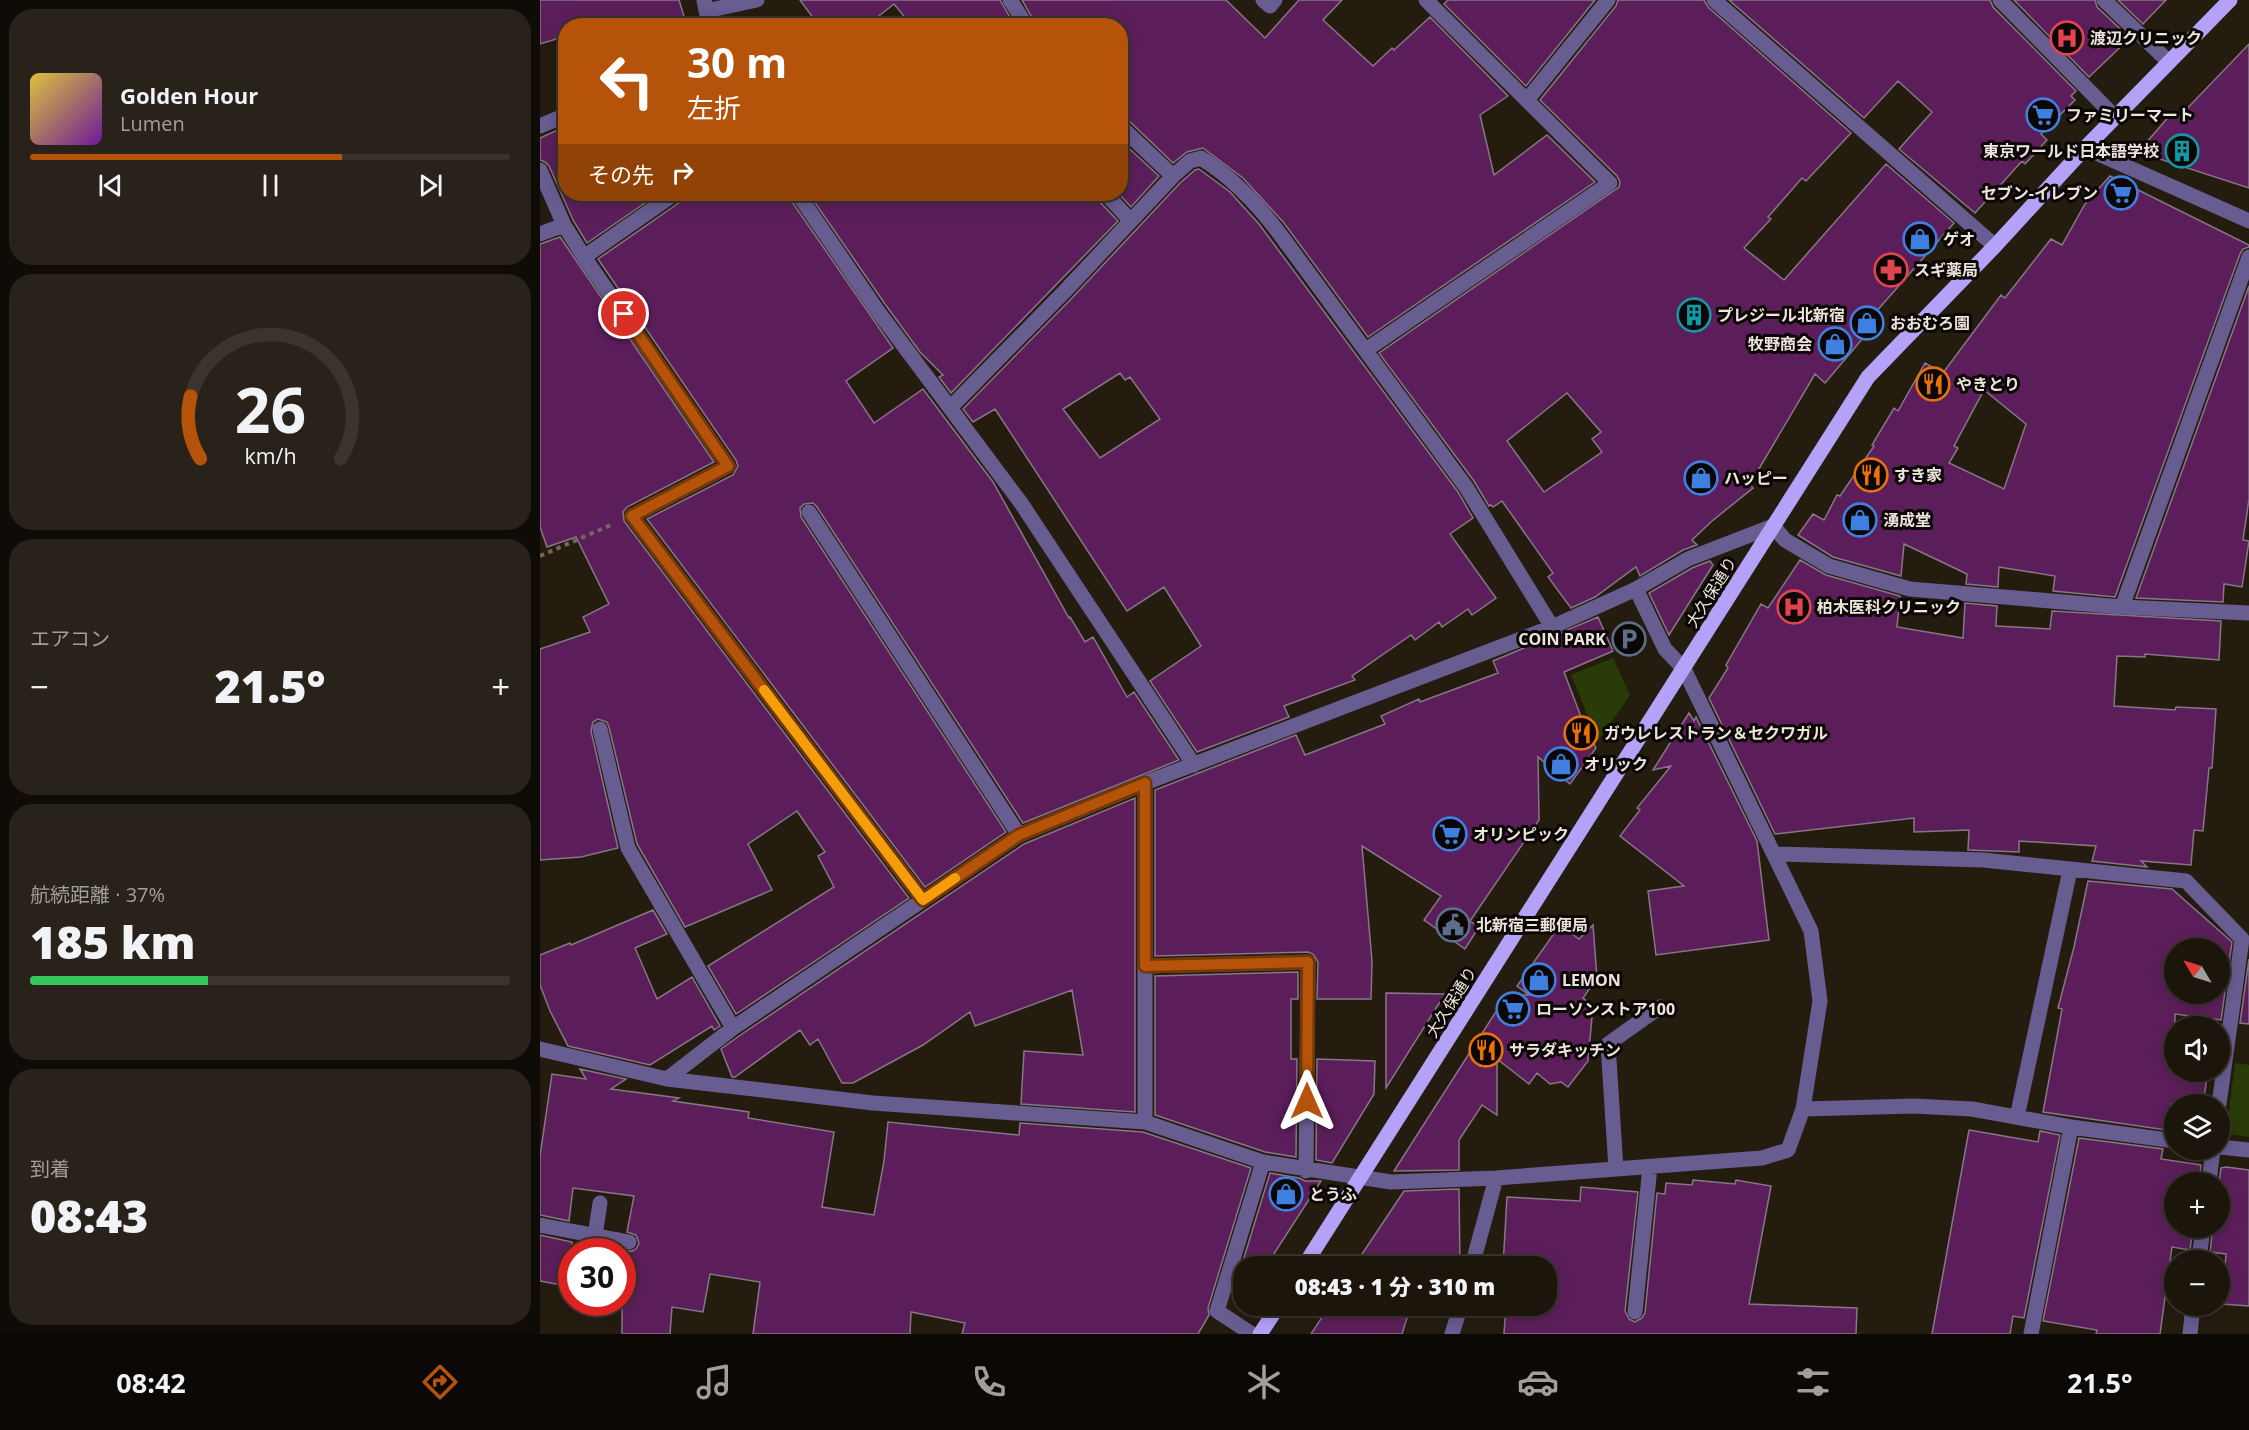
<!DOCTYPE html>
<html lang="ja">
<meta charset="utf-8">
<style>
body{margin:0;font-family:"Open Sans","Noto Sans JP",sans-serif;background:#29221a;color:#f1f3f6;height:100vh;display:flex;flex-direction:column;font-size:22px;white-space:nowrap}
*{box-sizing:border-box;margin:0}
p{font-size:20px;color:#a09f9d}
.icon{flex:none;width:33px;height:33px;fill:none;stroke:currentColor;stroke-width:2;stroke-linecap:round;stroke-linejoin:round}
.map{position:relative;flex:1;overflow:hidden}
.panel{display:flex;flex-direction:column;gap:9px;padding:9px;background:#0f0c07;width:540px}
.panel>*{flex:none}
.top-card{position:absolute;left:18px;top:18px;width:570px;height:183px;border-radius:24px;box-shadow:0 3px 15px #0003,0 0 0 2px #3a342d;background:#b45309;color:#fff;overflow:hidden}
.needle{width:39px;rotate:308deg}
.fabs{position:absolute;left:1624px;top:938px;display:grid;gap:12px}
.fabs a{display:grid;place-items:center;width:66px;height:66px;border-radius:50%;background:#1c150c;box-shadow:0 3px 15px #0003,0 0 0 2px #3a342d;font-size:30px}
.speed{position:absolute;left:18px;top:1238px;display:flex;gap:12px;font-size:30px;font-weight:700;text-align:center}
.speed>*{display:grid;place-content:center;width:78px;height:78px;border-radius:50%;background:#1c150c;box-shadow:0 3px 15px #0003,0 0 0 2px #3a342d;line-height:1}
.speed .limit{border:9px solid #d22;background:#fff;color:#111}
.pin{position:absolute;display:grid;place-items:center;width:51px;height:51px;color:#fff;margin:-26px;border:3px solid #fff;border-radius:50%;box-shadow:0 2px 6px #0007}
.me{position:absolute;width:66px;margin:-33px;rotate:0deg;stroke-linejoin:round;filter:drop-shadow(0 0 4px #0008)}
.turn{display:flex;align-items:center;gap:21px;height:126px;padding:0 30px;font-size:27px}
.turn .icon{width:78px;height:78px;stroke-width:2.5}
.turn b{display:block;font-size:42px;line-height:51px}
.then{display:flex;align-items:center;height:57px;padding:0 30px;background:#0003;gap:12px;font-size:22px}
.big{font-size:45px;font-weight:800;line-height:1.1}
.panel .widget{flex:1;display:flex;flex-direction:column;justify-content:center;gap:9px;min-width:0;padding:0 21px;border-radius:24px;background:#29221a}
.panel .dial{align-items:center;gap:0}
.dial svg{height:156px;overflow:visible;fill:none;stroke:#3a342d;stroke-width:7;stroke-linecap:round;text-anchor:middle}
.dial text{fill:#f1f3f6;stroke:none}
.song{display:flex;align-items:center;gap:18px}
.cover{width:72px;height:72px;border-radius:9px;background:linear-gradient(135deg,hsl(50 70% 55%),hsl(280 70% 35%))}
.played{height:6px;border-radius:3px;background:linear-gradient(90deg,#b45309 65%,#3a342d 65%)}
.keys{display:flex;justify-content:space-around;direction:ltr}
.heat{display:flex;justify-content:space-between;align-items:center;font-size:33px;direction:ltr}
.charge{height:9px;border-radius:4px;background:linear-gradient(90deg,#34c759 37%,#3a342d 0)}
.trip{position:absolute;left:693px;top:1256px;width:324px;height:60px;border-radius:24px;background:#1c150c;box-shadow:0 3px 15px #0003,0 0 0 2px #3a342d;font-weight:800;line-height:60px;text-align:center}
.tabs{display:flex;height:96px;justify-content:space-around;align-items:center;background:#0b0805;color:#a09f9d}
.tabs .icon{width:42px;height:42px}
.tabs .selected{color:#b45309}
.tabs b{font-size:27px;color:#f1f3f6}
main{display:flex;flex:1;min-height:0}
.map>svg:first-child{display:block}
.green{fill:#293b07}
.building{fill:#5c1e5b;stroke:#857784;stroke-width:1.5;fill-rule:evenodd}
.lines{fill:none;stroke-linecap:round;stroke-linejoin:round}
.path{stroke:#71685e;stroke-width:4;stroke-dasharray:4.5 4.5;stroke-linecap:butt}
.minor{stroke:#685d91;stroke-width:15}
.major{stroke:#b4a1f8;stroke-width:15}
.route-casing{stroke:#753606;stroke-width:15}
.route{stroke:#b45309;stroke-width:10}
.slow{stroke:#f59e0b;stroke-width:10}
.labels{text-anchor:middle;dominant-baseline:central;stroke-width:6;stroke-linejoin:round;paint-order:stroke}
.poi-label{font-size:16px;font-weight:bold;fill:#ece5dd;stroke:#0b0704;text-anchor:start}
.street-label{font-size:16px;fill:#ece5dd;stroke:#0b0704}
</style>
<main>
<section class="panel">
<div class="widget">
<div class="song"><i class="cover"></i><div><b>Golden Hour</b><p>Lumen</p></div></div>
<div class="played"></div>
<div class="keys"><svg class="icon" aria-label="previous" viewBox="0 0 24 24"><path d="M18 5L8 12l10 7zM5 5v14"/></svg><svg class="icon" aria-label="pause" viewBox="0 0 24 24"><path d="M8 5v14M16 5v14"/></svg><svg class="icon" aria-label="next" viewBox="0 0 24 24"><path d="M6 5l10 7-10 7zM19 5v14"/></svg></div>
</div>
<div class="widget dial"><svg viewBox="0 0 100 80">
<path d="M14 69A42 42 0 1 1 86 69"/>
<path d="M14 69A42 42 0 0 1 9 37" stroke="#b45309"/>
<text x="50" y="56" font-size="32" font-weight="700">26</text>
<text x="50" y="72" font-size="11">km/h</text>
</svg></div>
<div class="widget"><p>エアコン</p>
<div class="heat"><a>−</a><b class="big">21.5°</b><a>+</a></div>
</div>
<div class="widget"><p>航続距離 · 37%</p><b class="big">185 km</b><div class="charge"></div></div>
<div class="widget"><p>到着</p><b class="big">08:43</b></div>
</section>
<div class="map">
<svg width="1709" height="1334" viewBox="0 0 1709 1334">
<rect width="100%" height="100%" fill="#251c10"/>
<path class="green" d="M1073,658L1090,695L1058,741L1031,675Z
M1695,1063L1709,1065V1137L1686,1134Z"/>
<path class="building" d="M0,0H139L147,26H26V36L0,44Z
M260,0H460L475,26H372L354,4L326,26H279Z
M482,0H686L725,38L759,0H802L783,20L833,66L852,48L854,50L890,17L968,96L940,115L954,175L1007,135L1055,182L828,337L744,223L703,178L663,148L647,152L633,163L587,119L580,116V26H497Z
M908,0H1055L986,86L904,4Z
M1078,0H1164L1168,7L1311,133L1266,181L1262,178L1228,217L1231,219L1204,248L1244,280L1346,164L1414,223L1335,313L1340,318L1285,383L1275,374L1210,484L1213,488L1172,521L1152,540L1157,545L1143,550L1100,576L1096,567L1055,597L1031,608L1008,577L1013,573L962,501L953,507L951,505L949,506L934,481L839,353L1079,187L1080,182L1077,176L1000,100L1076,6ZM1027,393L1061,432L1052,439L1062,452L1004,492L967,441Z
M1189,0H1450L1453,7L1536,91L1531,96L1535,100L1501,134L1507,140L1485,164L1482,161L1435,213L1359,149L1392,112L1358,81L1324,118Z
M1474,0H1555L1557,7L1590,38L1549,77Z
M1578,0H1626L1603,24Z
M1709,44V188L1598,152L1632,113L1638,118Z
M26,126V194H118L47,243L33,220L9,166L5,162L0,160V138Z
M580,140L619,176L591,207L579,194H580Z
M659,169L690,192L719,224L918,492L933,518L910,534L956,598L932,615L928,609L902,627L899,622L875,640L871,635L812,676L815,680L744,706L749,717L657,752L610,681L661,646L624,587L587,611L455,409L433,422L423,409L532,298L640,183L655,170ZM580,373L585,380L590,377L620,419L560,458L523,409Z
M1570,176L1709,245V247L1703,249L1700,254L1575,597L1513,591L1515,576L1459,567L1458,587L1426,584L1427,574L1364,544L1361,576L1293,557L1258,535L1273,514L1284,520L1297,495L1300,496L1334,446L1332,445L1354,408L1358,411L1385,363L1403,373L1461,295L1465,298L1511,239L1522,245L1545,204ZM1444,390L1486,424L1464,489L1409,463L1418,448L1414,446Z
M144,194H248L250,199L353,348L306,381L334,423L383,389L453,482L529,618L530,617L545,642L553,637L587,697L594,692L639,760L483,823L277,507L273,503L264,504L260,508L261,517L466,832L385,887L107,519L193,475L198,466L196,460L58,259L140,202Z
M269,194H557L559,201L578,221L411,393L399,377L403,375L380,352L345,304Z
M20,237L174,462L87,507L83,512L84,521L369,898L196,1014L168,966L294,887L278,856L285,852L257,811L208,844L232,890L145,927L97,844L69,727L67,722L58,719L53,722L51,731L78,848L41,857L0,860V649L50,632L43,617L69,604L36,537L7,547L0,527V244Z
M1709,286V499L1703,540L1709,541L1702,587L1684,584L1683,602L1596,598Z
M1260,560L1286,575L1360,596L1357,627L1423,638L1425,603L1457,606L1456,626L1510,629L1512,611L1681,621L1679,660L1605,654V657L1577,656L1574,706L1635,710L1636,707L1676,709L1672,768H1669L1663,831L1654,830L1651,865L1601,861L1607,867L1552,861L1556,846L1479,841V852L1428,850L1429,830L1374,832V818L1235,834L1169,698L1188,668L1186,665L1221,604L1228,608Z
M1170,561L1173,565L1129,635L1109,593L1152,568Z
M1058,617L1073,651L1024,672L1043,722L1056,748L1030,784L998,757L999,820L930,921L939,927L925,949L884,920L901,896L822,846L832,961L831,999H777L778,962L773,954L768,952L615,956V790L756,735L765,755L845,724L841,716L879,699L880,702L958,673L953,661Z
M1149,713L1154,721L1156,717L1217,841L1229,940L1116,955L1108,891L1144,886L1080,836L1100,810L1097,808L1131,766L1113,770Z
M595,798V1112L481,1104L484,1051L543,1055L532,990L435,1026L430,1012L383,1045L313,1083H302L278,1039L270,1045L260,1030L195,1077H192L181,1049L199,1036L484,844Z
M1548,881L1632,889L1692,942L1681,1020L1635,1014V1071H1668L1663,1104H1631L1626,1130L1503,1112L1522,1009L1518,1008L1534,947ZM1635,948H1680V993H1635Z
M113,910L127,934L95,948L117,999L152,977L180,1026L174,1030L172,1026L110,1065L28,1046L10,1011L0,985V955L30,943L31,945Z
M1020,925L1039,939L1053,925L1057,978L1043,998L1053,1006L1048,1061L1028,1087L1021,1082L1010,1084L997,1073L989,1084L957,1059V1115L942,1105L919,1140V1170L854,1171L957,1010L960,1012L972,995H989L977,986Z
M1709,959V1024L1700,1023Z
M758,972V999H751V1059H757L756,1157L725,1152L615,1115V976Z
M846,993L905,994L846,1088Z
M777,1059L835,1061L834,1094L792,1163L776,1160Z
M40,1069L86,1079L71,1089L139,1098L133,1101L209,1112L208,1118L294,1132L282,1207L334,1215L344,1161L348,1122L479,1135L480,1123L603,1132L711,1168L668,1308L669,1315L658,1334H422L425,1323L371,1312L370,1334H213L220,1282L170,1274L163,1312L132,1307L130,1334H82V1254L83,1251H92L96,1249L99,1243L96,1235L87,1232L94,1196L33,1188L29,1221L0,1215V1156L12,1074L46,1079Z
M1429,1130L1498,1142L1500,1131L1520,1135L1484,1318L1473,1316L1470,1334H1392Z
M1539,1138L1623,1149L1621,1159L1661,1165L1659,1182H1635V1227H1653L1650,1250L1632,1247L1620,1334H1556L1557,1330L1503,1321Z
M1686,1167L1709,1170V1306L1682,1304L1686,1254L1670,1252L1673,1227H1680L1679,1182L1681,1168Z
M730,1173L759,1178L765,1181H781L726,1266H704V1297L694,1290Z
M1153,1180L1195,1184L1196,1180L1231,1186L1209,1304L1317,1308L1316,1334H964L966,1305H1006V1266H963L967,1197L1040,1201L1041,1187L1098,1192L1085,1311L1089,1319L1095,1322L1102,1318L1105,1313L1117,1193L1125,1194L1126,1183L1152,1185Z
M919,1189L920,1266H814L864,1191Z
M0,1235L32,1242V1287L0,1281Z
M790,1305H871L862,1334H771Z"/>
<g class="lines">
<path class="path" d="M0,556L71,525"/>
<path class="minor" d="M164,0L169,26
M470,0L487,26
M723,0L730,6L735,0
M1174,0L1455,246
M1460,0L1575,117
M1564,0L1629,62
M166,11L217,0
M987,100L1068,0
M0,126L26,115
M580,126L633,176
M1545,148L1709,221
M0,170L24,225L44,257L188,466L92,516L383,900
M258,194L337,310L481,503L654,765
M566,194L590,220
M0,234L24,225
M44,257L134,194
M826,350L1070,183L886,0
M410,408L525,291L633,176L650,161L661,158C695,179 722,209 745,241L926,487L1012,627
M269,512L479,835
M1582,607L1709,257
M60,729L88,848L193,1028
M1234,854L1443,860L1646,881L1702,939L1679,1104
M605,966L768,962L766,1171
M0,1049L127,1079L333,1103L605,1122L723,1162L851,1182L956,1178L1222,1158L1248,1150L1263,1109L1280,1001L1271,931L1144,669L1125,649L1096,589
M127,1079L193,1028L479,835L605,783L1012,627L1096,589L1148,559L1233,526L1245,540L1289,566L1370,589L1582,607L1709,613
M1263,1109L1374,1106L1432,1109L1531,1127L1635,1141
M1477,1117L1530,870
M605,1122V783
M1680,1147L1709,1150
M1076,1169L1068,1044L1120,1007
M1669,1182L1673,1149
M0,1225L89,1242
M55,1236L60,1203
M1659,1260L1663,1227
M932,1266L956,1178
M1095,1312L1110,1167
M712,1334L677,1311L723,1162
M912,1334L921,1305
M1491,1334L1531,1127
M1650,1334L1653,1305"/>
<path class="major" d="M764,1266L1328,377L1455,246L1545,148L1690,0
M720,1334L739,1305"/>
</g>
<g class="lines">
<g class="route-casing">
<path id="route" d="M84,314L188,466L92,516L383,900L479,835L605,783V966L768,962L767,1101"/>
</g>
<use href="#route" class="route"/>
<path class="slow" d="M224,690L383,900L415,878"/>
</g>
<defs>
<g id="hospital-ring" transform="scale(1.725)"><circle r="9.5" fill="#0b0704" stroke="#e0444e" stroke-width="1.5"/><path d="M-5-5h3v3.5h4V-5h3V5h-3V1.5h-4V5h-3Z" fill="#e0444e"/></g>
<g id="supermarket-ring" transform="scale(1.725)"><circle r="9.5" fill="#0b0704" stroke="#3f7fe0" stroke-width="1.5"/><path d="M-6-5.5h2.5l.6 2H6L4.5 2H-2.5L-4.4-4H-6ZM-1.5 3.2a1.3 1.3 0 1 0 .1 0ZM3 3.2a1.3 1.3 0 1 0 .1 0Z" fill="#3f7fe0"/></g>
<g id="building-ring" transform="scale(1.725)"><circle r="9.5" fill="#0b0704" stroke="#0f9aa8" stroke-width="1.5"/><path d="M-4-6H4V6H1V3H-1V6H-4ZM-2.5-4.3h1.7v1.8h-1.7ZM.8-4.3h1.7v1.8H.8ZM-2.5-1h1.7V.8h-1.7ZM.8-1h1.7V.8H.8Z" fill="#0f9aa8"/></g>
<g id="shop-ring" transform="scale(1.725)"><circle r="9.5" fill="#0b0704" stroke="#3f7fe0" stroke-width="1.5"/><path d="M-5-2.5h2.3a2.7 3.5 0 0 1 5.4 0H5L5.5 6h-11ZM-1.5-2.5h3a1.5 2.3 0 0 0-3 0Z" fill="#3f7fe0"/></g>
<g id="pharmacy-ring" transform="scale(1.725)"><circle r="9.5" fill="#0b0704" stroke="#e0444e" stroke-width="1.5"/><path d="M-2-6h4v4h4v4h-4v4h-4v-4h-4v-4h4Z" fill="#e0444e"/></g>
<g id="restaurant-ring" transform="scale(1.725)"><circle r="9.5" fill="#0b0704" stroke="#e8710a" stroke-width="1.5"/><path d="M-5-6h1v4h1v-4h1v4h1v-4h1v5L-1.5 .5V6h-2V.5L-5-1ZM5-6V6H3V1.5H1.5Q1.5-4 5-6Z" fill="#e8710a"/></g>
<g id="parking-ring" transform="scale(1.725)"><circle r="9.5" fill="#0b0704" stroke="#5c6f8a" stroke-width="1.5"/><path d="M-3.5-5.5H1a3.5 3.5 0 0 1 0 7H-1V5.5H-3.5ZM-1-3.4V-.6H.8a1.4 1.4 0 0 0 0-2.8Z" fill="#5c6f8a"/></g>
<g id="civic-ring" transform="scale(1.725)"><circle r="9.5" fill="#0b0704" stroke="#5c6f8a" stroke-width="1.5"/><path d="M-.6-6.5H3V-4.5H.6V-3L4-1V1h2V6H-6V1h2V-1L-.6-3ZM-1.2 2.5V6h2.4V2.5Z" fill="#5c6f8a"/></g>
</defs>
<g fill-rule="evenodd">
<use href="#hospital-ring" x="1527" y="38"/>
<use href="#supermarket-ring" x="1503" y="115"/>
<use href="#building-ring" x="1642" y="151"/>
<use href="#supermarket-ring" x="1581" y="193"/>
<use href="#shop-ring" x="1380" y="239"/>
<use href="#pharmacy-ring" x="1351" y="270"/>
<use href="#building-ring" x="1154" y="315"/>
<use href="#shop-ring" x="1327" y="323"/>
<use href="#shop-ring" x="1295" y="344"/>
<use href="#restaurant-ring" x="1393" y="384"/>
<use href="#restaurant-ring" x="1331" y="475"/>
<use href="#shop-ring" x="1161" y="478"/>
<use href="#shop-ring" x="1320" y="520"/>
<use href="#hospital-ring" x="1254" y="607"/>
<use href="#parking-ring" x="1089" y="639"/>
<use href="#restaurant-ring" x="1041" y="733"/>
<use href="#shop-ring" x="1021" y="764"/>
<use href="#supermarket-ring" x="910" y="834"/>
<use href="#civic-ring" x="913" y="925"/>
<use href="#shop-ring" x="999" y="980"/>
<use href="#supermarket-ring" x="973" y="1009"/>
<use href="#restaurant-ring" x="946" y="1050"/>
<use href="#shop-ring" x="746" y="1194"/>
</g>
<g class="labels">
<g class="poi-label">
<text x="1550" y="38">渡辺クリニック</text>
<text x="1526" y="115">ファミリーマート</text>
<text x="1619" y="151" text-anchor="end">東京ワールド日本語学校</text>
<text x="1558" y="193" text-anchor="end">セブン-イレブン</text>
<text x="1403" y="239">ゲオ</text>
<text x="1374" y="270">スギ薬局</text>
<text x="1177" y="315">プレジール北新宿</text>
<text x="1350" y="323">おおむろ園</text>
<text x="1272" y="344" text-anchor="end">牧野商会</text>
<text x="1416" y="384">やきとり</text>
<text x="1354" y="475">すき家</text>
<text x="1184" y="478">ハッピー</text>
<text x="1343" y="520">湧成堂</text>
<text x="1277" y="607">柏木医科クリニック</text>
<text x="1066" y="639" text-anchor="end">COIN PARK</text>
<text x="1064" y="733">ガウレレストラン＆セクワガル</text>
<text x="1044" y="764">オリック</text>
<text x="933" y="834">オリンピック</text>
<text x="936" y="925">北新宿三郵便局</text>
<text x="1022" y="980">LEMON</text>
<text x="996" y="1009">ローソンストア100</text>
<text x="969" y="1050">サラダキッチン</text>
<text x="769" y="1194">とうふ</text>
</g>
<g class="street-label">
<text transform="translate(1171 592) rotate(-58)">大久保通り</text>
<text transform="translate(911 1002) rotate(-58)">大久保通り</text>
</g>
</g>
</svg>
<div class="fabs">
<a><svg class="needle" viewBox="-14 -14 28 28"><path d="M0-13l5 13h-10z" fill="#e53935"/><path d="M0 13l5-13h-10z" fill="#a09f9d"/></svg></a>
<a><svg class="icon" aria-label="sound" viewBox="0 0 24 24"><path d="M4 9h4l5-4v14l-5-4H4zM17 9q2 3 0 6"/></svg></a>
<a><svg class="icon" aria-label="layers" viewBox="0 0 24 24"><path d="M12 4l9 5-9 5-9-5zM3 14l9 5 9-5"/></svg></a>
<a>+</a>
<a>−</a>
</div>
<div class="speed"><div class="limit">30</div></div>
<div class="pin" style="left:84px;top:314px;background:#d93025"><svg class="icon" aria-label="arrive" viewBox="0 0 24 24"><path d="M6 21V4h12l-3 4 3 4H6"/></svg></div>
<svg class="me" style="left:767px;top:1101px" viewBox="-20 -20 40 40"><path d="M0-17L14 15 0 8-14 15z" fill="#b45309" stroke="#fff" stroke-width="4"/></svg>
<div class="trip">08:43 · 1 分 · 310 m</div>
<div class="top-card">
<div class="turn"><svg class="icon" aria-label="left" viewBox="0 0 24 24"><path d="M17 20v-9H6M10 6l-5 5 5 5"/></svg><div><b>30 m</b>左折</div></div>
<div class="then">その先<svg class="icon" aria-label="right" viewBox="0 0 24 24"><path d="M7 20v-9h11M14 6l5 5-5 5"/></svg></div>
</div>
</div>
</main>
<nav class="tabs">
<b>08:42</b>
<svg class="icon selected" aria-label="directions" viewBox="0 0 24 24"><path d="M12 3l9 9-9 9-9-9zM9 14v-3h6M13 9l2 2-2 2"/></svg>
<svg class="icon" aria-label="music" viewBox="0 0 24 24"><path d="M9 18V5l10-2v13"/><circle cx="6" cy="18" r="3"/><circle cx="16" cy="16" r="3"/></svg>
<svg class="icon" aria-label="phone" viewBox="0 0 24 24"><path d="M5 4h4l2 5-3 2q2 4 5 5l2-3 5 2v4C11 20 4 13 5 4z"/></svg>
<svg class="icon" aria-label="climate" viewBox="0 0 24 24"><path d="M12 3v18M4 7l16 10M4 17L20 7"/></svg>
<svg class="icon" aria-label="car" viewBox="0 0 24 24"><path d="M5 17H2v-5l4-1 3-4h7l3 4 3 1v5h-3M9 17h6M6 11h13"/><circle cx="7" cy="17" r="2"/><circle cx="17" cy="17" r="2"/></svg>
<svg class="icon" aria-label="filters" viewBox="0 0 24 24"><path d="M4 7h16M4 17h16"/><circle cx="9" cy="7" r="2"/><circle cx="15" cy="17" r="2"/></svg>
<b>21.5°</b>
</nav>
